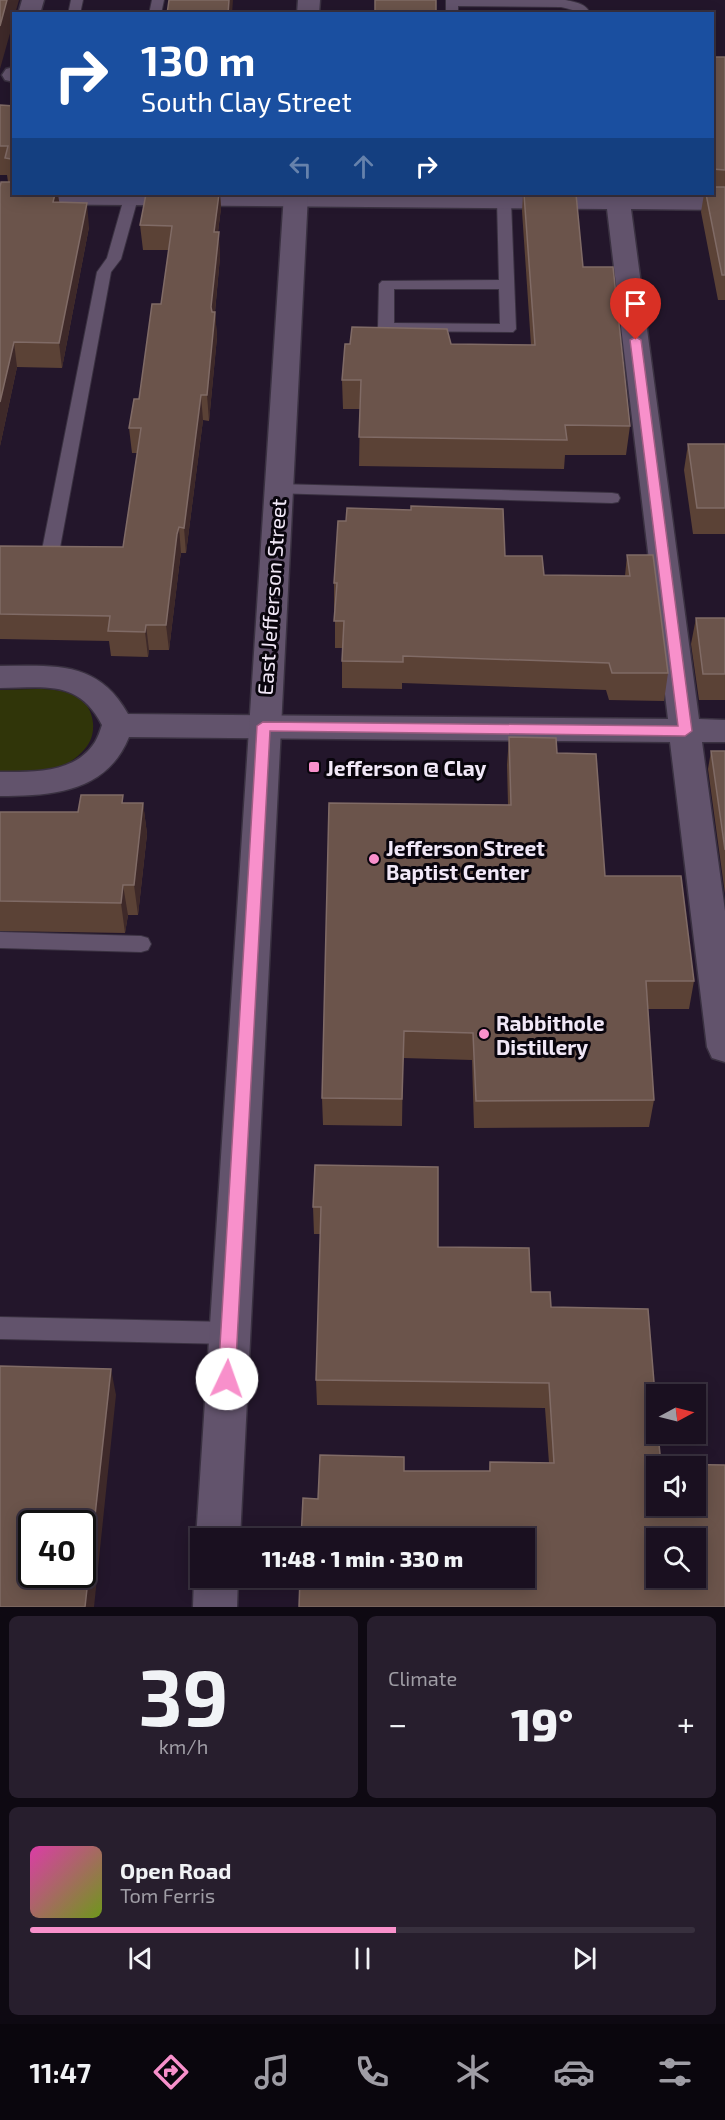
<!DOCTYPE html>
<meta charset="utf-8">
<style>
body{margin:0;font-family:"Exo 2",sans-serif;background:#271e2d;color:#f1f3f6;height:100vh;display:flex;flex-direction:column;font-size:22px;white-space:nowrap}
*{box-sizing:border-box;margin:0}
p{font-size:20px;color:#9f9da5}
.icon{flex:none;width:33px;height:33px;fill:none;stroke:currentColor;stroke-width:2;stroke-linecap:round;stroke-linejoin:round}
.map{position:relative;height:1607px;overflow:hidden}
.details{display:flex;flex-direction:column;gap:9px;padding:9px;background:#0e0912;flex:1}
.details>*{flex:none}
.top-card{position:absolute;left:12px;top:12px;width:702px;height:183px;border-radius:0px;box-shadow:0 3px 15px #0003,0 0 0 2px #38303e;background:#1a4fa0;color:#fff;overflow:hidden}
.needle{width:39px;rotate:83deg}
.tools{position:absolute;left:646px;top:1384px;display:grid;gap:12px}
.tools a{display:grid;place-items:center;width:60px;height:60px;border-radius:0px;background:#1a1020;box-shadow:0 3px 15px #0003,0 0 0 2px #38303e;font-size:30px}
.speed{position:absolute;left:18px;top:1510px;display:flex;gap:12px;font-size:30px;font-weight:700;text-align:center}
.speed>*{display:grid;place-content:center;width:78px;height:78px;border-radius:50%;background:#1a1020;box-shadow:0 3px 15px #0003,0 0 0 2px #38303e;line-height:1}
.speed .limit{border:3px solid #111;border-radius:9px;background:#fff;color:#111}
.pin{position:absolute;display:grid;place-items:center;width:51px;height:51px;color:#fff;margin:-62px -26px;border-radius:50% 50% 50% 0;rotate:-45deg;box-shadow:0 0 6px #0007}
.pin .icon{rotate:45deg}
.me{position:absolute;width:66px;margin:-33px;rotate:3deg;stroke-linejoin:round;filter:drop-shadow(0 0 4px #0008)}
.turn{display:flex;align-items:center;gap:21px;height:126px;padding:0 30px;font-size:27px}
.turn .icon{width:78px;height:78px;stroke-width:2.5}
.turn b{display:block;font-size:42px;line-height:51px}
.lanes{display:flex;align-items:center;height:57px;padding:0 30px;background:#0003;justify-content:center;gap:30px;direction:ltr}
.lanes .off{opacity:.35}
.big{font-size:45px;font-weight:800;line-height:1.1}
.details .tile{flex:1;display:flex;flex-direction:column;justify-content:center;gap:9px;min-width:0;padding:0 21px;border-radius:9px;background:#271e2d}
.details .dial{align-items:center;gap:0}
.dial b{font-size:78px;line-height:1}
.song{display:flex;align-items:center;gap:18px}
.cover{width:72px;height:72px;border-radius:9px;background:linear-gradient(135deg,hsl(320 70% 55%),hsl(80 70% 35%))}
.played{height:6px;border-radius:3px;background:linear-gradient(90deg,#f890cb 55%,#38303e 55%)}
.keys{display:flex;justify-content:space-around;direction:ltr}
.heat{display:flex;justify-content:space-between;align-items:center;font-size:33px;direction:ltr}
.details .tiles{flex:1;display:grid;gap:9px;grid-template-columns:1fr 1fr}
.tile:last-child{grid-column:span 2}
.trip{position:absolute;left:190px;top:1528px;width:345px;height:60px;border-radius:0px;background:#1a1020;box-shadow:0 3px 15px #0003,0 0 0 2px #38303e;font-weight:800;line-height:60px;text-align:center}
.menu{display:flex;height:96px;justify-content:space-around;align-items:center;background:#0a060d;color:#9f9da5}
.menu .icon{width:42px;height:42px}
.menu .on{color:#f890cb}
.menu b{font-size:27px;color:#f1f3f6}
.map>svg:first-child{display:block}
.green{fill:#303509}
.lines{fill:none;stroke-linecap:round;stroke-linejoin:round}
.service-casing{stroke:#3a3141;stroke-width:2}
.minor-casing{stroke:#3a3141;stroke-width:3}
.tertiary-casing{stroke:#3a3141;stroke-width:3}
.service{fill:#62536c;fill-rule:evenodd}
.minor{fill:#62536c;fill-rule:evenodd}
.tertiary{fill:#62536c;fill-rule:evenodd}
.wall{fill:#5b4236}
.shaded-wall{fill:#3e2929}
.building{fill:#6b544b;stroke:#806b66;stroke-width:1.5;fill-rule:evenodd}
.route{fill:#f890cb;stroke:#a15e84;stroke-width:1.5}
.poi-dot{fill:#f890cb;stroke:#09050d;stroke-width:2}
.labels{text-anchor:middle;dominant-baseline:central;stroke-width:6;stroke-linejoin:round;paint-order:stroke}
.street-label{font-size:21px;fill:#f1e8f7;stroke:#09050d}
.poi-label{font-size:21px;font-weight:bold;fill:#f1e8f7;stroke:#09050d;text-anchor:start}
</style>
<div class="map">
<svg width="725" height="1607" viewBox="0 0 725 1607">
<rect width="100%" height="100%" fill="#23162b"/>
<path class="green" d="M0,690C24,690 56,685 78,697C87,702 92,713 93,723C94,735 90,744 82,752C60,775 30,771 0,771Z"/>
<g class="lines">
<g class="service-casing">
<path id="service" d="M71,0H83L80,14H68Z
M152,0H164L161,14H149Z
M446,0H565C574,2 587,3 590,14C579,14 573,9 561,7L458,6V14H446Z
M131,194L138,198L121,259L111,272L59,553L56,557L40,562H0V550H42L97,272L107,258L124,198Z
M504,197L511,201L516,329L513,332L381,331L378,328L379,284L382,281L499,280L497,201ZM394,289H499L500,324L394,323Z
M278,484L612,493L618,494L620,498L618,502L612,503L272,493L270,489L272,485Z
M0,932L141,936L148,938L151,944L148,950L141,952L0,948Z
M0,1317L229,1322L238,1325L241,1333L238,1341L229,1344L0,1339Z"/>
</g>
<g class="minor-casing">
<path id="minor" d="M22,0H44L40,14H18Z
M14,67V82L5,80L2,75L6,69Z
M0,190H14V194L725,196V210L631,209L699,719L725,720V742H702L725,911V1062L712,1058L707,1047L670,742L129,737C107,792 53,796 0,796V772C32,772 75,774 95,742C98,737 100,731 102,725C78,679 45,688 0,688V666C54,666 98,660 128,714L668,719L607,209L0,204Z"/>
</g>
<g class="tertiary-casing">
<path id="tertiary" d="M298,0H320L319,14H297Z
M284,194H308L240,1539H201V1551L196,1539Z
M200,1562L201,1578H238L237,1607H193L194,1578Z"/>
</g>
<use href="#service" class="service"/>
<use href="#minor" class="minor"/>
<use href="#tertiary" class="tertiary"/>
</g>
<path class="wall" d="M712,57H725V300H718L701,212L704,194H697H712Z
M0,105L14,106V194L60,202L89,227L62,368L17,367L0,446L8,182L7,175H0Z
M146,194H220L221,208L218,232L220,257L215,312L217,337L209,421L203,420L186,553H181L180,559L169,650H149L148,657L111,656L109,641L0,639V546L123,547L137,453H132L129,428L139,399L161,304L169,250H143L140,225Z
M523,194H576L583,267L630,426L626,455H565L564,469L359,466L360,409H343L342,380L451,344L531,345L522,211Z
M688,444H725V534H693L684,470Z
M627,555L668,673L664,701L609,700L606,690L402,683V689L342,688V648H335V610H334V583L505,556L544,575L625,576Z
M696,618H725V700H699L691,644Z
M509,737L557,753L605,876L694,981L689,1009H648L654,1100L649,1127L474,1128L472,1060L403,1058L402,1126L323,1125L322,1098L508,805L507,765Z
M711,751H725V894L708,769Z
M125,803H143L147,834L138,915H128L125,933L0,931V812H78Z
M315,1165L438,1247L531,1292L551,1307L661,1464L318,1499L404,1471H489L490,1462L549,1463L545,1408L317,1405L316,1380L321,1234H314L313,1207Z"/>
<path class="shaded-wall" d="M7,0H19L15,14H14V19L0,69V26Z
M229,0H233L232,14H228Z
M55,194H58L60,207L53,202Z
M219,194H220L221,208L215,256L214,232Z
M87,203L89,227L62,368L59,343Z
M219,232L220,257L213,332L211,307Z
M215,312L217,337L209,421L207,395Z
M14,342L17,367L0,446V402Z
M201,395L203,420L186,553L184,528Z
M179,527L181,553L180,559L169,650L166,625L177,534Z
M146,625L149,650L148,657L145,632Z
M143,803L147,834L138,915L134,885Z
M123,885L128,915L125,933L121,903Z
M111,1369L116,1395L94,1607H85Z"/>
<path class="building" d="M0,0H7L0,26Z
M169,0H229L228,14H167Z
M375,0H436V14H375Z
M712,57H725V170L712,169Z
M0,105L14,106V162H12L11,159L5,158L8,146H0Z
M1,182H14V194H55L53,202L87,203L59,343L14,342L0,402V187Z
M712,187H725V275H722L706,194H712Z
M146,194H219L214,232H219L211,307L212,312H215L207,395H201L184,528L179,527L177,534L166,625H146L145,632L108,631L110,616L0,614V546L123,547L141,428H129L134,399H139L152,304H161L172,226L140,225Z
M524,194H576L583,267H613L630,426L565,425L567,440L359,437L361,380H342L345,344H350L352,327L447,329L451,344L535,345Z
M688,444H725V508H697Z
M411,506L503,509L505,556H542L544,575L630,576L627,555H653L668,673H612L609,663L403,656V662L342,661L344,621H334L337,583H334L338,521H346L347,508L411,510Z
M696,618H725V674H703Z
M509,737L556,738L557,753L596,754L605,876H681L694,981H646L654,1100L476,1101L473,1033L404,1031L402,1099L322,1098L329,803L511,805Z
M711,751H725V850Z
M81,795H123L122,803H143L134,885H123L121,903L0,901V812H78Z
M315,1165L438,1167V1247L529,1248L531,1292H550L551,1307L648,1309L657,1419V1434H658L661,1464L725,1465V1607H299L300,1578H525V1539H301L303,1498L318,1499L320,1455L404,1457V1471H490V1462L554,1463L549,1383L316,1380L321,1207H313ZM657,1467H696V1506H657ZM657,1539H696V1578H657Z
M0,1366L111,1369L85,1607H0ZM32,1524H82V1575H32Z"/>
<path class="route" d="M636,337L641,340L692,731L685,736L270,731L235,1379L233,1384L227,1387L221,1384L218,1379L257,726L263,722L678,726L630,340Z"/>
<g class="poi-dot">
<rect x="308" y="761" width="12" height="12" rx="3"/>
<circle cx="374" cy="859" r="6"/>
<circle cx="484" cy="1034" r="6"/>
</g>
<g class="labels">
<g class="street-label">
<text transform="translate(271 597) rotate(-86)">East Jefferson Street</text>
</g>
<g class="poi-label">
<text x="326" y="767">Jefferson @ Clay</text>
<text x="386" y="847">Jefferson Street<tspan x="386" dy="24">Baptist Center</tspan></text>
<text x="496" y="1022">Rabbithole<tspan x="496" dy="24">Distillery</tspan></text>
</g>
</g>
</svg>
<div class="tools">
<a><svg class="needle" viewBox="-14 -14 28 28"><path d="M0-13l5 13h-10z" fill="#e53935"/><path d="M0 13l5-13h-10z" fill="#9f9da5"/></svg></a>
<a><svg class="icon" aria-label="sound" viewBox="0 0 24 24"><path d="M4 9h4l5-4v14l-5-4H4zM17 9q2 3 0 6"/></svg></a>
<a><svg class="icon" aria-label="search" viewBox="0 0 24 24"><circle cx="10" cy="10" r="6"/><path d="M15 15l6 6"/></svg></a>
</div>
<div class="speed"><div class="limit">40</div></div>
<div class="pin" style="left:636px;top:340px;background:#d93025"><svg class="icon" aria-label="arrive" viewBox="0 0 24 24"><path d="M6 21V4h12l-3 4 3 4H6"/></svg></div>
<svg class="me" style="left:227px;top:1379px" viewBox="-20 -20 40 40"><circle r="19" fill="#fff"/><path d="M0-13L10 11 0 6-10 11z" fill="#f890cb"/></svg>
<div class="trip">11:48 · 1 min · 330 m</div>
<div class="top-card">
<div class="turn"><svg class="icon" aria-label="right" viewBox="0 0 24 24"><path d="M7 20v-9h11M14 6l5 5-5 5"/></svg><div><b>130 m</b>South Clay Street</div></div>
<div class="lanes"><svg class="icon off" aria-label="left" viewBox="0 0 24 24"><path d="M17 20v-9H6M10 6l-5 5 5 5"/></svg><svg class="icon off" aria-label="ahead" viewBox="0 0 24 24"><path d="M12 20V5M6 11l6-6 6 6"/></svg><svg class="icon" aria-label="right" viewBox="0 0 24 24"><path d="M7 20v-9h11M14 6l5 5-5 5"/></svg></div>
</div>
</div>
<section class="details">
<div class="tiles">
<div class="tile dial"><b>39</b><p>km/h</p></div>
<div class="tile"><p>Climate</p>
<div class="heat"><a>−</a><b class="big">19°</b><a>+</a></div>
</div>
<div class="tile">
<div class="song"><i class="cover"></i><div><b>Open Road</b><p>Tom Ferris</p></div></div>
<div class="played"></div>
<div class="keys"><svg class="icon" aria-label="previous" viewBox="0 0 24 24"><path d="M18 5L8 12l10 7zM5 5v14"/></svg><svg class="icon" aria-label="pause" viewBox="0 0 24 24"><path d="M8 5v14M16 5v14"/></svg><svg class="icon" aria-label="next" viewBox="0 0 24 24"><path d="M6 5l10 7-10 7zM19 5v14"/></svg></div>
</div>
</div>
</section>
<nav class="menu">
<b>11:47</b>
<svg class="icon on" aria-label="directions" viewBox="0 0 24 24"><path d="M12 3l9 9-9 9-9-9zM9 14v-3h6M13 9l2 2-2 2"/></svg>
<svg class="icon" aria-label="music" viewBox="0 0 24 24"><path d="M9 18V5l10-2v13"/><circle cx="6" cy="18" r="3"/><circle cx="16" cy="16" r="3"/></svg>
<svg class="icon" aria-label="phone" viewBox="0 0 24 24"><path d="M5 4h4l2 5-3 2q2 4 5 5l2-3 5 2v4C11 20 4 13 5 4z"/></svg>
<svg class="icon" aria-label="climate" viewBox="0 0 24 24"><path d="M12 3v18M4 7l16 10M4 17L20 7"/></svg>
<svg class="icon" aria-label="car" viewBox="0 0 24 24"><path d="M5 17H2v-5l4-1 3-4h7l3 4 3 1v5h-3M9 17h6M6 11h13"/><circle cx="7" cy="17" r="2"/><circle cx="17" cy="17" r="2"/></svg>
<svg class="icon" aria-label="filters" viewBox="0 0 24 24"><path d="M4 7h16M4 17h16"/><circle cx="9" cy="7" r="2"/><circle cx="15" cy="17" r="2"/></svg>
</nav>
